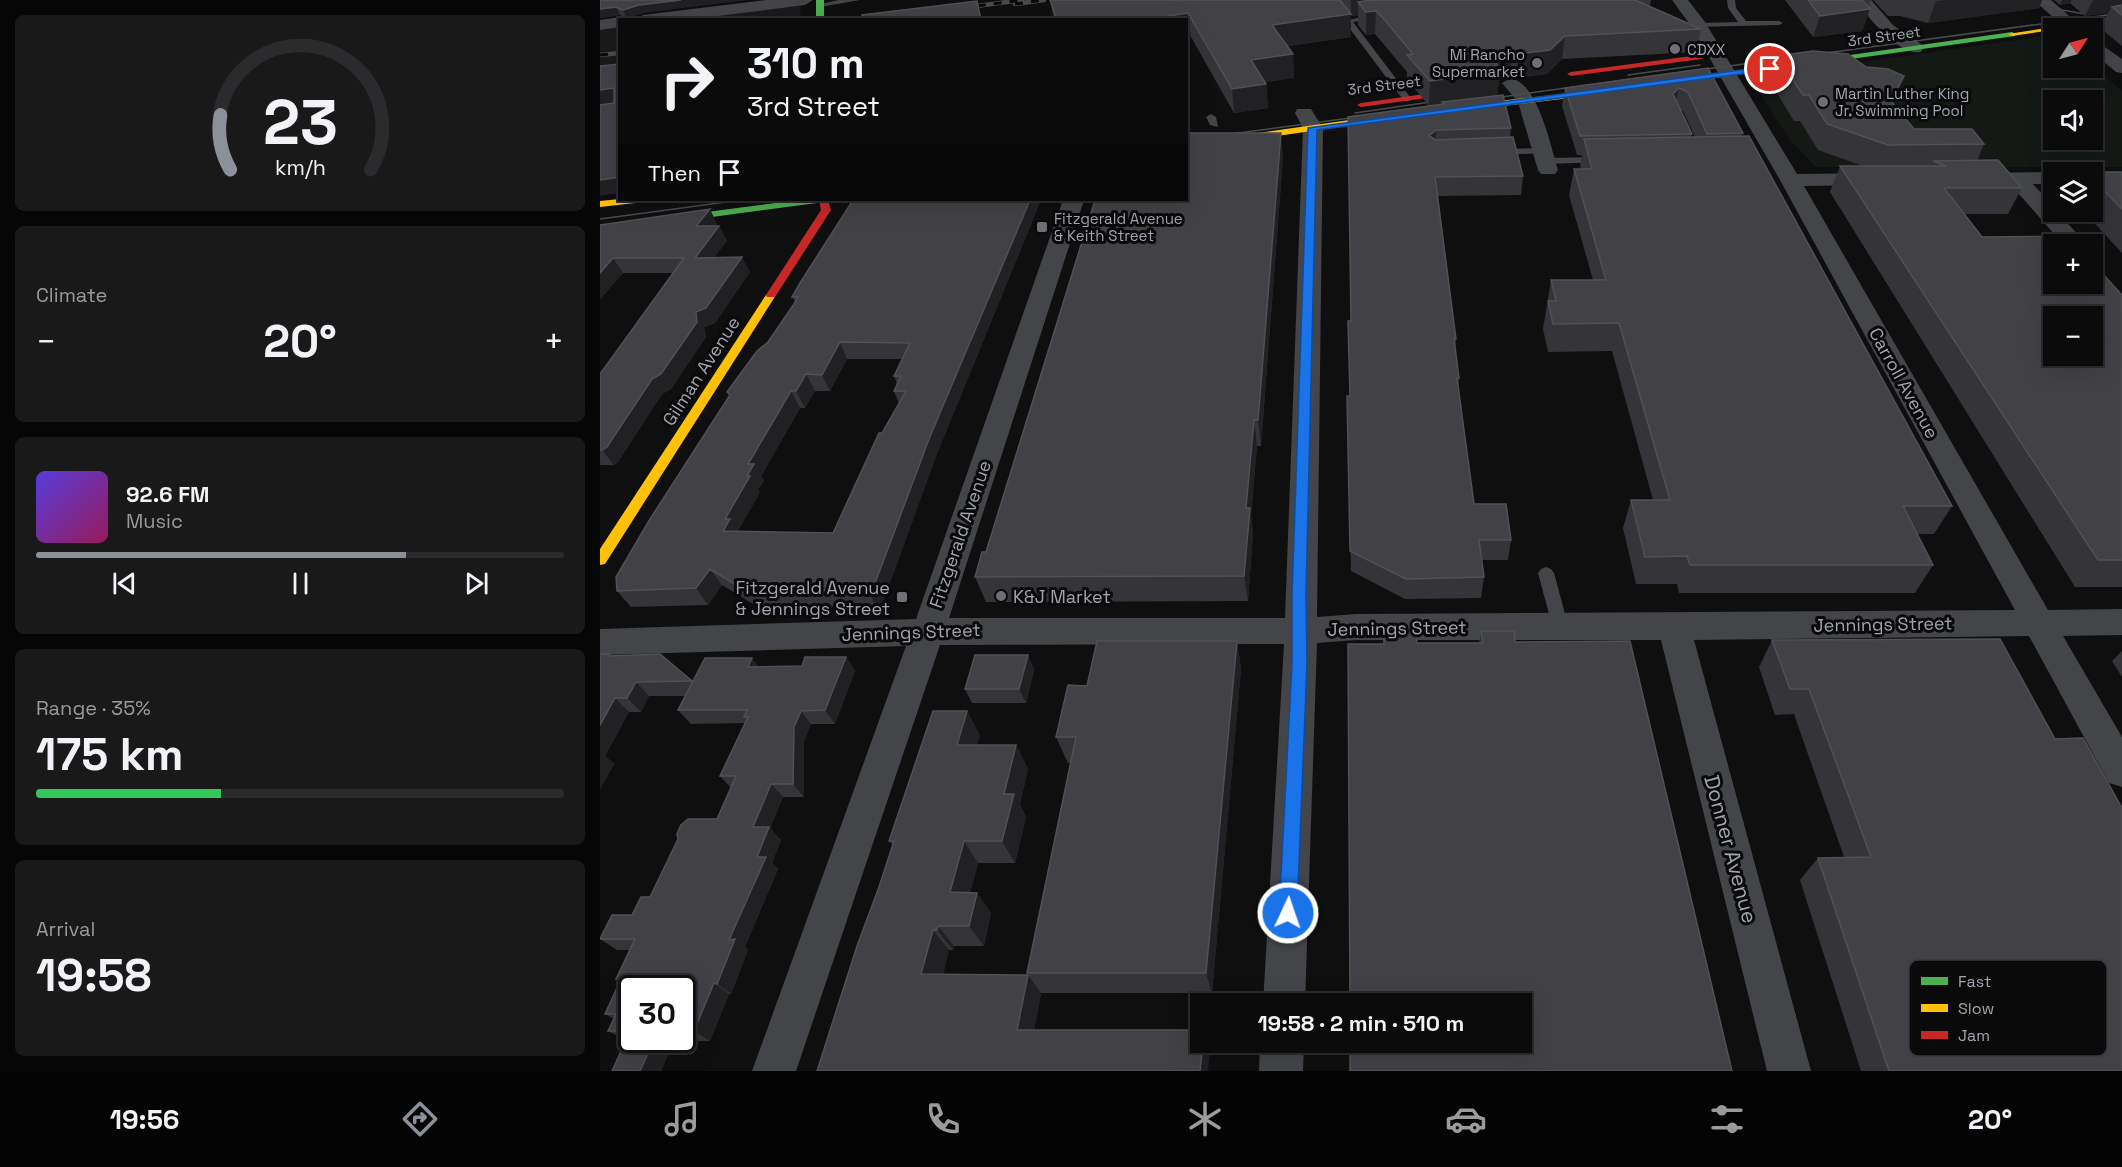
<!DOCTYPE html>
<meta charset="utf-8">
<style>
body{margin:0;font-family:"Space Grotesk",sans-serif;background:#19191a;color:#f1f3f6;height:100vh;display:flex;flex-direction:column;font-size:22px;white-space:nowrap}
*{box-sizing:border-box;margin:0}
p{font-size:20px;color:#9a9b9d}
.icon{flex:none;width:33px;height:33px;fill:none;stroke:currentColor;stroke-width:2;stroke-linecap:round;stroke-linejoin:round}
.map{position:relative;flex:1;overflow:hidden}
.drawer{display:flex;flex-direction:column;gap:15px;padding:15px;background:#060607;width:600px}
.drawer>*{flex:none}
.top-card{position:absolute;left:18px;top:18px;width:570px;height:183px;border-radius:0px;box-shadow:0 6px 24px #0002,0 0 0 2px #2b2b2d;background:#0b0b0c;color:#f1f3f6;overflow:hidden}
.needle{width:39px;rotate:54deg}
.tools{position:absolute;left:1443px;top:18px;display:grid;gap:12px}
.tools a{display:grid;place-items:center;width:60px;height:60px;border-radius:0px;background:#0b0b0c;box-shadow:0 6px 24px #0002,0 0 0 2px #2b2b2d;font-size:30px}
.speed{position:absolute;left:18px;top:975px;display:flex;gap:12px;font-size:30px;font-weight:700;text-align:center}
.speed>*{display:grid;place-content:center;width:78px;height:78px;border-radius:50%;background:#0b0b0c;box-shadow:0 6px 24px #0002,0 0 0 2px #2b2b2d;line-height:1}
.speed .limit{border:3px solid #111;border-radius:9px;background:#fff;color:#111}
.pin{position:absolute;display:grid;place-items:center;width:51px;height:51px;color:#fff;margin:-26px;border:3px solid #fff;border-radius:50%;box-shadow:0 2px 6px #0007}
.me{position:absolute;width:66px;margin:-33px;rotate:3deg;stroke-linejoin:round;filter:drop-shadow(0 0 4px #0008)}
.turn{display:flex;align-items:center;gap:21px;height:126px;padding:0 30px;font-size:27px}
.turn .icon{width:78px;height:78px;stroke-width:2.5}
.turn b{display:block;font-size:42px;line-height:51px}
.then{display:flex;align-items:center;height:57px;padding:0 30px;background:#0003;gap:12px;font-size:22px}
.big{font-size:45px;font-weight:700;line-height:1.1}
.drawer .tile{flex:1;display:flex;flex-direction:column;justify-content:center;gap:9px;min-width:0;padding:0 21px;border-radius:9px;background:#19191a}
.drawer .dial{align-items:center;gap:0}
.dial svg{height:156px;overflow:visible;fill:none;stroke:#2b2b2d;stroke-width:7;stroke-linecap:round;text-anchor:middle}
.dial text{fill:#f1f3f6;stroke:none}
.song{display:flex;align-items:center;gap:18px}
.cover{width:72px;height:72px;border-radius:9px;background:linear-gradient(135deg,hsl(250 70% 55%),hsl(330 70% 35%))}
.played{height:6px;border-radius:3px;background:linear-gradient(90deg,#8c9099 70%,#2b2b2d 70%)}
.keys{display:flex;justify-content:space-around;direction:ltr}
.heat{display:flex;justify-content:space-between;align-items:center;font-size:33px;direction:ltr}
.charge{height:9px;border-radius:4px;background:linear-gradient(90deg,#34c759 35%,#2b2b2d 0)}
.trip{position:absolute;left:590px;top:993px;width:342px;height:60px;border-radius:0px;background:#0b0b0c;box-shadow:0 6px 24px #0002,0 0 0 2px #2b2b2d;font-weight:700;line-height:60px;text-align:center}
.dock{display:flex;height:96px;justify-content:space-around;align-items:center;background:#040405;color:#9a9b9d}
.dock .icon{width:42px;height:42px}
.dock .active{color:#8c9099}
.dock b{font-size:27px;color:#f1f3f6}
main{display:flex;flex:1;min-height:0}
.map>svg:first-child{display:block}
.built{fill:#1a1a1c}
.green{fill:#151916;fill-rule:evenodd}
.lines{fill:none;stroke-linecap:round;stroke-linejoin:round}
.lane{fill:#444549;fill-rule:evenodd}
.street{fill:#444549;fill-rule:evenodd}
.fast{fill:#4caf50;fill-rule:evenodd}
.slow{fill:#ffc107;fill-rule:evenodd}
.jam{fill:#c62828;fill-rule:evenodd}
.tram{stroke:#4a4b4d;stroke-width:1.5}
.rail-casing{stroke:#4a4b4d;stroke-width:4.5}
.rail{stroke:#0a0a0b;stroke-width:3;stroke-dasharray:8;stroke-linecap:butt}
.wall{fill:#353539;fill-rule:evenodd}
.shaded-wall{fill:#212123}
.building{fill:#414146;stroke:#505156;stroke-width:1.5;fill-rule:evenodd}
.route{fill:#1a73e8;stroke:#114b97;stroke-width:1.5}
.poi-dot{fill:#6f7077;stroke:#0a0a0b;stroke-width:2}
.labels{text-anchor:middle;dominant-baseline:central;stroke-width:6;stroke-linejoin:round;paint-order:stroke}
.far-street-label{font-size:15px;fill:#a2a5af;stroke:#0a0a0b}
.far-poi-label{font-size:15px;fill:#a2a5af;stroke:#0a0a0b;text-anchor:start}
.street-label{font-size:18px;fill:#a2a5af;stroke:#0a0a0b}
.poi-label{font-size:18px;fill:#a2a5af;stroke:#0a0a0b;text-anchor:end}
.near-street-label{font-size:21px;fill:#a2a5af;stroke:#0a0a0b}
.key{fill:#0a0a0b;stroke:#38383c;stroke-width:1.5}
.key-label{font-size:16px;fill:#a2a5af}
</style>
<main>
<section class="drawer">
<div class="tile dial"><svg viewBox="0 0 100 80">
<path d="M14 69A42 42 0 1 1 86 69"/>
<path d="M14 69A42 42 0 0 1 9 41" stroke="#8c9099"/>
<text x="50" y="56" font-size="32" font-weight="700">23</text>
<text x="50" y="72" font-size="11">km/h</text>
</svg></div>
<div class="tile"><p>Climate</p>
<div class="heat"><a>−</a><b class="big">20°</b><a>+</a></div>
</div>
<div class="tile">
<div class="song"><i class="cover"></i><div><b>92.6 FM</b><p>Music</p></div></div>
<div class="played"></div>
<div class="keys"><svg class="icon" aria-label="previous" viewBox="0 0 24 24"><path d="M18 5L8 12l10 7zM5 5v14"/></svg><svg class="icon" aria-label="pause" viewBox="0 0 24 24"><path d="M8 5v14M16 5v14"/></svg><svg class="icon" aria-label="next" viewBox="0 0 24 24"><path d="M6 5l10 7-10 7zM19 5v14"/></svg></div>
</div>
<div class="tile"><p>Range · 35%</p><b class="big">175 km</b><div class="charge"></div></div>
<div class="tile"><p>Arrival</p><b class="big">19:58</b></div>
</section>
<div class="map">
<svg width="1522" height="1071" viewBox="0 0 1522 1071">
<rect width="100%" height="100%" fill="#0f0f10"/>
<path class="built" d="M201,3L200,19H66Z
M19,25V70L0,73V27Z"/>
<path class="green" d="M1453,35L1454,68L1493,66L1522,91V167H1216L1190,140L1150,78ZM1454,100H1492V140H1454Z"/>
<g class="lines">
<path class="lane" d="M239,0H260L220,7L216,5Z
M1127,0H1135L1136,8L1146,21H1179L1183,23L1179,25L1096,27L1095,25L1099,23L1138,22L1128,8Z
M776,14H779V18L753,22L810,97V101H804L744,21Z
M611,114L616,117L618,127L610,125L606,117Z
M943,148L948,151L946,153L898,155L893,152L898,149Z
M1001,157L1005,158V162L946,164L941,161L946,158Z
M946,567L951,569L954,573L968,625L966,630L960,631L954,630L952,625L938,573L941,569Z"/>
<path class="street" d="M167,0H213L205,5L86,20H35L43,15Z
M1072,0H1088L1105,22L1197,174L1277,173L1284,175L1287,179L1284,183L1277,185L1204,186L1448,610L1522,609V635L1463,636L1522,737V787L1509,783L1429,636L1094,640L1211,1071H1167L1061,640H756L717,643L705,1004H663L684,644L340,645L196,1071H152L306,646L0,655V629L316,619L463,200H484L349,618H685L703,128L695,113L697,109H711L723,128L717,617L756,614L1415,610L1180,180L1091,26Z
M1255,0H1271L1293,25L1321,44L1323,48L1321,52C1300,57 1267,16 1255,0Z
M1433,0H1451L1483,28H1466Z
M20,17L26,20H20V27L0,30V20Z
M1492,38L1522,59V73L1516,72L1492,52Z
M911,78C939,85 950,145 958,170L955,174H941L938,170L918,102L902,83Z
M1454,172H1457H1454V184H1433L1454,207V212H1458L1486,244H1463L1411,185L1366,183L1363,179L1366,175L1373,173Z
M660,1042H704L703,1071H659Z"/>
<path class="fast" d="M216,0H224V20H216Z
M1412,32L1416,34L1415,36L1066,85L1062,83L1066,81Z
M199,200H222L217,203L0,232V226Z"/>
<path class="slow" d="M1522,16V20L1412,36L1408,34Z
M1009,89H1012V93L861,111L857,108L861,105Z
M792,114L796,117L795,119L586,149V143Z
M20,199L40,200L35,203L0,207V201Z
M171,292L176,295L5,564L0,565V549L166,295Z"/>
<path class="jam" d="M1099,55L1103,57L1102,59L971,76L967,74L971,72Z
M867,88H870V92L761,107L757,105L761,103Z
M219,200H228L231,210L175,297H167L166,295L221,210Z"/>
<path class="tram" d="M1440,0L1462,10L1485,14
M1092,71L1522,13
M1028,75L1100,65
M887,99L1038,78
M755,113L844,100
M586,140L765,116
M0,219L141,200"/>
<g class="rail-casing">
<path id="rail" d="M415,4L444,0
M362,8L422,0
M0,55L20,53"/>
</g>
<use href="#rail" class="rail"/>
</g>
<path class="wall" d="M0,0L43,13L27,18L20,15L0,18Z
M450,0H1051L1050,6L1101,29L1096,52L962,59L947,74L916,78L910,76L899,80L897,95L911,128L910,138L923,176L921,195L838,196L856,339L855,349L859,378L858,387L874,504L911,540L908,560H882L884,577L881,598L805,599L751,571L747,396H750L751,321L829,106L807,79V72L775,34L766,35L758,25V15L751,16V37L688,46L693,54L694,78L665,82L666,84L668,108L634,113L591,37L586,20H454Z
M1185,0H1271L1268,7L1270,9L1262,31L1213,37Z
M1273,0H1442L1439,8L1328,23L1300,16H1288Z
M1454,0H1522V46L1500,28L1508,13L1485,16L1470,3L1460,5Z
M1183,55L1293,103L1314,129L1384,144L1377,161L1422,188L1408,214H1365L1382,237L1522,295V587H1475L1230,192L1240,166H1263L1218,150L1200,121H1194L1172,85L1179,60H1181Z
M1108,68L1143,133L1142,136L1352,506L1334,534H1317L1333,565L1315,593H1079L1077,584H1036L1023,528L1031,500H1053L1012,351L948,352L943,329L951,280H993L969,195L974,169H981L980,166L982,155H977L962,106L965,88ZM1081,110L1083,111L1095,137H1091L1092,134Z
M683,157L661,446H657L651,515L653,534L648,601L386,602L375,577Z
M1492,172H1522V253L1484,212H1492Z
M253,200H441L336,456L283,602L276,606L158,607L122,585L108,605L31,607L17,591L130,397L127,392L168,342L195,302L192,297ZM247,359H302L294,376L297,384L294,391L299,404L282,433L233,533L138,531L160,492L158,490L164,480L161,476L200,408H205L215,391H230Z
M117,224L115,226H119L127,241L114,257L150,272L115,323L104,327L106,337L71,389L62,394L18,462L14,465H1L0,466V374L74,273H23L0,299V225Z
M881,631H914L915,642L1030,641L1132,1071H750V1042H921V1004H750L748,644H783L784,633L816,632L817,643H879Z
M1172,640L1522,1071H1261L1200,880L1218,858L1244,857L1194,714L1175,715L1159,667Z
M637,641L641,669L612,993H441L434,1030L609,1042L610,1047L217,1071L293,845L289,841L367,711L380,736L377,745H416L428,769L420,804L426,817L415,863H378L370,893H377L391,913L384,946H354L353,950H349L343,974L428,975L427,973L471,763H468L456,737L487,686Z
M1522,651V677L1512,661Z
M9,654L11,656L60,654L93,682L159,667L202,666L246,657L255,671L235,724H211L204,741V797H183L170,828L181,840L172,863L178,869L145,947L148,950L131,994H129L110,1041H74L61,1071H12L26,1040L8,1031L14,1019L5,1014L20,982L16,979L30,950H17L0,939L32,915L50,897L117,819L131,788L120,776L145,723L91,724L78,710L86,696H49L41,712H29L5,756L14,764L0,789ZM82,988V1040H32Z
M428,655L434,670L426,703H372L365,689Z"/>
<path class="shaded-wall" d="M81,0H148L43,13L27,18L23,10L39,5Z
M751,0H874L776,11L775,34L766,35V12L758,2V15L751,16V37L674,48L672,25L751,14Z
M1346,0H1442L1439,8L1328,23L1336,1Z
M1462,0H1472L1470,3L1460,5Z
M1493,0H1522V11L1512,7L1508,13L1485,16Z
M16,7L20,15L0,18V9Z
M1270,9L1262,31L1213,37L1220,16Z
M588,13L591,37H586V20H542Z
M965,36L962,59L947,74L916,78L919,54Z
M913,52L910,76L899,80L897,97L842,102V104L829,106L830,81L895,57Z
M693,54L694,78L653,84L651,60Z
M1304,76L1294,102L1281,126L1291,101Z
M666,84L668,108L634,113L632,89Z
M14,88L20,103L0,105V90Z
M1079,88L1075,107L1073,94Z
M836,130L835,149L829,136Z
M681,133L683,157L661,446L658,420Z
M20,177V193L0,196V180Z
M430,200H441L336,456L283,602L276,606L267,590L329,439Z
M110,209L117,224L104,241L96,226Z
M119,226L127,241L103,272L95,258Z
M142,257L150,272L115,323L104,327L106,337L71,389L62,394L18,462L14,465L2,450L96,312Z
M13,258L23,273L0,299V273Z
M240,342L247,359L230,391L222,375Z
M206,374L215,391L205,408L196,391Z
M191,391L200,408L161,476L164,480L158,490L160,492L138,531H123L125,519L147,476L148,464Z
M654,420L657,446L651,515L653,534L648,601L644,576L646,508Z
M110,569L122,585L108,605L96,588Z
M637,641L641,669L612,993L606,973Z
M428,655L434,670L426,703L419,689Z
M246,657L255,671L235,724L225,710Z
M152,658L163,672L148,667Z
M36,682L49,696L41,712L27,698Z
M15,698L29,712L5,756L14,764L0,789V725Z
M201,711L211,724L204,741V797L193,784L194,727Z
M367,711L380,736L370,769L357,745Z
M416,745L428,769L420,804L426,817L415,863L402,841L404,794Z
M171,784L183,797L170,828L181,840L172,863L178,869L145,947L148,950L131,994L117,984L129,940L157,857L153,827Z
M364,841L378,863L365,913L350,892Z
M377,893L391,913L384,946L369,926Z
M338,926L354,946L353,950L337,930Z
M333,930L349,950L339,993L321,974Z
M428,975L441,993L431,1047L417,1030Z
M114,983L129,994L110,1041L94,1031Z
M54,1040H72L74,1041L61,1071H40Z
M603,1042H609L610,1047L608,1071H600Z"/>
<path class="building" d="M0,0H81L39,5L23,10L16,7L0,9Z
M450,0H740L751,14L672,25L693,54L651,60L666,84L632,89L588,13L542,20H457Z
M771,0H1035L1101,29L965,36L950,50L919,54L913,52L895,57L899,72L830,81L807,55L813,54L783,18L776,11L766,12L758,2Z
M1208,0H1262L1270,9L1220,16Z
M377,1L381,20H262V15Z
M1522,5V15L1512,7Z
M1213,51L1248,54L1266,67L1288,69L1304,76L1291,101L1314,129H1372L1384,144L1288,145L1227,124L1209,95H1203L1179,60L1186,59L1183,55Z
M20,64V177L0,180V105L14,103V88L0,90V66Z
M1108,68L1143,133L1107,134L1088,92L1079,88L1073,94L1092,134L980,136L965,88Z
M903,95L911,128L836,130L829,136L836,140L913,137L923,176L835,177L856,339H854L859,378H857L874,504H906L911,540H879L884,577L806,579L750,551L747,396H750L748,321H751L748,117L844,104L842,102Z
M586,133H681L658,420H654L646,508H650L644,576L375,577L382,552H386L495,200H586Z
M1149,136L1352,506H1303L1333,565H1090L1087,556L1045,557L1031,500H1070L1019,323L953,324L948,301H956L951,280H1006L974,169H992L984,139Z
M1398,160L1422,188H1344L1382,237L1470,236L1477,244H1454V284H1492V262L1522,295V560H1498L1240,166H1346L1333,161ZM1454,316H1492V356H1454Z
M1487,172H1522V209L1492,178V172Z
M253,200H430L329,439L274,586L267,590L146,591L110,569L96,588L17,591L16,577L50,519L130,395L127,392L157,351L168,342L194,304L198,297H192L200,283ZM240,342L310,343L294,376H301L294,391H306L282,433H279L233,533L123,531L130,519H125L150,476H147L154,464H148L191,391H196L206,374L222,375Z
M110,209L96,226H119L95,258L142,257L106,308L96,312L97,322L61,374L52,379L7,447L2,450H0V374L84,258H13L0,273V225Z
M881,631H914L915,642L1030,641L1132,1071H750V1042H921V1004H750L748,644H784V633L816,632L817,643H883Z
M1400,639L1455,739L1483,738L1522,808V1071H1289L1218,858L1271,857L1209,689H1190L1172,640Z
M497,641H637L606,973H427L476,737H456L468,685L487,686Z
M0,654H9V656L60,654L92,681L36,682L27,698H15L0,725Z
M375,655H428L419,689H365Z
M205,657H246L225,710L201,711L194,727L193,784H171L153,827H169L157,857H166L129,940L135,939L117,984L114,983L94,1031H82V988H32V1040H54L40,1071H12L30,1031H8L16,1014H5L21,979H16L35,939H0L12,915H32L41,897H50L78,839L77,834L81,825L88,819H117L136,776H120L148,717H144L147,710H78L105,658H152L148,667L202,666Z
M333,711H367L357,745H416L404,794H414L402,841H364L350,892L377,893L369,926H338L337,930H333L321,974L428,975L417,1030H600V1042H603L600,1071H217L257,946L279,887L294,841H289Z"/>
<path class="route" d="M1170,66L1172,70L717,130L706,594L707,664L697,913L694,919L688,922L682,919L679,913L692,664V594L708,128Z"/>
<g class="poi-dot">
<circle cx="1075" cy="49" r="6"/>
<circle cx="937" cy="63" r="6"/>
<circle cx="1223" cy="102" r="6"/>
<rect x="436" y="221" width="12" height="12" rx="3"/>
<circle cx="401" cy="596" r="6"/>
<rect x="296" y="591" width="12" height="12" rx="3"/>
</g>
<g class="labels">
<g class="far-street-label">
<text transform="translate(1284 36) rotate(-8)">3rd Street</text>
<text transform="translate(784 85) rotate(-7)">3rd Street</text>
</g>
<g class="far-poi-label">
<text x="1087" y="49">CDXX</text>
<text x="925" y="54" text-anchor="end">Mi Rancho<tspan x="925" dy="17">Supermarket</tspan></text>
<text x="1235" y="93">Martin Luther King<tspan x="1235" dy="17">Jr. Swimming Pool</tspan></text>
<text x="454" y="218">Fitzgerald Avenue<tspan x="454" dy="17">&amp; Keith Street</tspan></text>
</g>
<g class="street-label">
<text transform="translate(101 371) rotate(-57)">Gilman Avenue</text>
<text transform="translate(1304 383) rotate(61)">Carroll Avenue</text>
<text transform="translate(360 534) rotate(-71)">Fitzgerald Avenue</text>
<text transform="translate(1283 624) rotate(-1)">Jennings Street</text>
<text transform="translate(797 628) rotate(-1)">Jennings Street</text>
<text transform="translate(311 632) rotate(-2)">Jennings Street</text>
</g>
<g class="poi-label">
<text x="290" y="587">Fitzgerald Avenue<tspan x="290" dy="21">&amp; Jennings Street</tspan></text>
<text x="413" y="596" text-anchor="start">K&amp;J Market</text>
</g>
<g class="near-street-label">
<text transform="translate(1131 849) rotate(75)">Donner Avenue</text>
</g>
</g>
<rect x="1309" y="960" width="198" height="96" rx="9" class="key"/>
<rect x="1321" y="977" width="27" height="8" fill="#4caf50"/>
<rect x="1321" y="1004" width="27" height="8" fill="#ffc107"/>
<rect x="1321" y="1031" width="27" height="8" fill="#c62828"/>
<g class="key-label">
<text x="1358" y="987">Fast</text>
<text x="1358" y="1014">Slow</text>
<text x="1358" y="1041">Jam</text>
</g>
</svg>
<div class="tools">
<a><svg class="needle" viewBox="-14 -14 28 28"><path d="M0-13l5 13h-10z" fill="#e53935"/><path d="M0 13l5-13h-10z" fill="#9a9b9d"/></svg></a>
<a><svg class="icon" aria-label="sound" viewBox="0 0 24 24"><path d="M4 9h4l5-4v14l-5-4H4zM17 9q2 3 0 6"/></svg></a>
<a><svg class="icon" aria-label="layers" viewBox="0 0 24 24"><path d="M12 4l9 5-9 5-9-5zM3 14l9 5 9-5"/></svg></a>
<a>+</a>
<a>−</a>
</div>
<div class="speed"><div class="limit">30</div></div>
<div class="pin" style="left:1170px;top:69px;background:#d93025"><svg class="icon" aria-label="arrive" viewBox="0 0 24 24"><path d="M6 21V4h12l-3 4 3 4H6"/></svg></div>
<svg class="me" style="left:688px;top:913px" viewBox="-20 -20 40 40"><circle r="17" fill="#1a73e8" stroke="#fff" stroke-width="3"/><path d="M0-11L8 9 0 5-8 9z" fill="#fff"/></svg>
<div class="trip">19:58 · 2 min · 510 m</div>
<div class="top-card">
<div class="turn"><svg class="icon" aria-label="right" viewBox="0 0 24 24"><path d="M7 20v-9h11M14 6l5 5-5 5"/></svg><div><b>310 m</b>3rd Street</div></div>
<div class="then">Then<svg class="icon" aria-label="arrive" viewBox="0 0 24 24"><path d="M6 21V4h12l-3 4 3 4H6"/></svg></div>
</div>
</div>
</main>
<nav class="dock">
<b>19:56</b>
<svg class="icon active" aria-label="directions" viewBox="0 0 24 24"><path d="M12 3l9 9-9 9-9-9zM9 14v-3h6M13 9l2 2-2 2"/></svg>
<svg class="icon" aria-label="music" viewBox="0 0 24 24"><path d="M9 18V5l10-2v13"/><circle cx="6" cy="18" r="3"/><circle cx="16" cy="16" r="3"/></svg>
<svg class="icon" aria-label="phone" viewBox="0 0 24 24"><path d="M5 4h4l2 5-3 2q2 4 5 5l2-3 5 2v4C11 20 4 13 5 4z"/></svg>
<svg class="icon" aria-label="climate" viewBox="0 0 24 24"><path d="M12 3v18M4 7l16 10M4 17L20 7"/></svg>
<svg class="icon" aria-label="car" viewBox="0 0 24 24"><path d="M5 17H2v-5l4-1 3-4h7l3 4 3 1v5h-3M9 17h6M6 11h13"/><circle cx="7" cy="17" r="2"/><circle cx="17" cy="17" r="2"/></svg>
<svg class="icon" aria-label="filters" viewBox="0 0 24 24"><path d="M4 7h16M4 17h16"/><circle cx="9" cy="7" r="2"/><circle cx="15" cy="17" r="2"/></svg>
<b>20°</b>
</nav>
